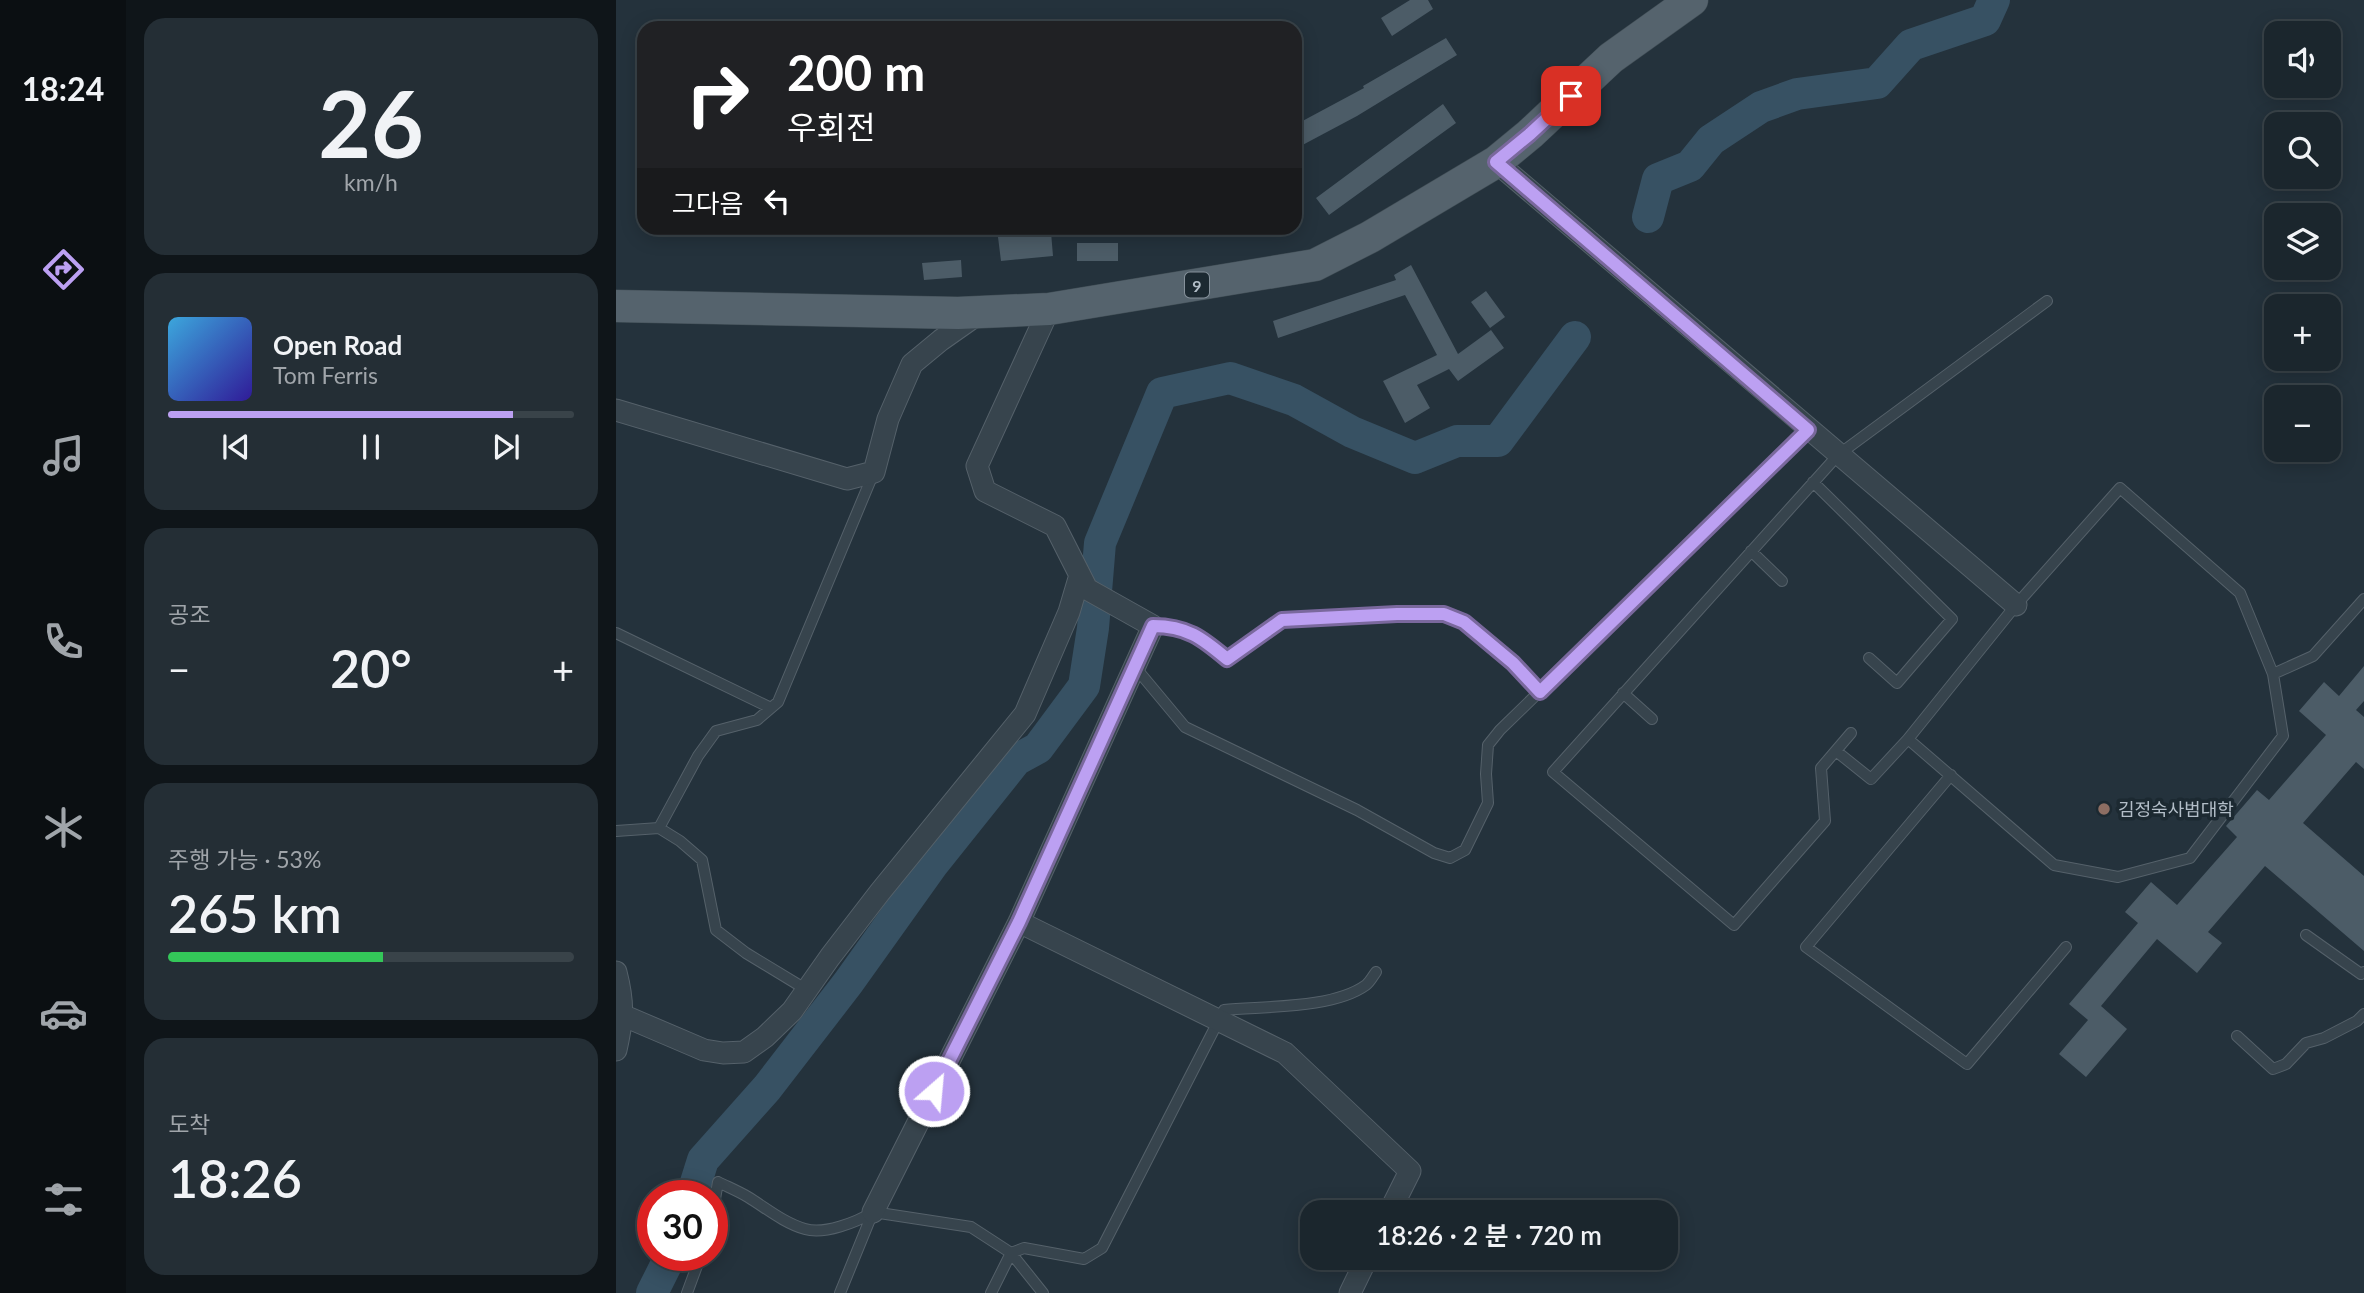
<!DOCTYPE html>
<html lang="ko">
<meta charset="utf-8">
<style>
body{margin:0;font-family:Lato,"Noto Sans KR",sans-serif;background:#242e35;color:#f1f3f6;height:100vh;display:flex;flex-direction:column;font-size:26px;white-space:nowrap}
*{box-sizing:border-box;margin:0}
p{font-size:23px;color:#a0a5aa}
.icon{flex:none;width:38px;height:38px;fill:none;stroke:currentColor;stroke-width:2;stroke-linecap:round;stroke-linejoin:round}
.map{position:relative;flex:1;overflow:hidden}
.details{display:flex;flex-direction:column;gap:18px;padding:18px;background:#0f1519;width:490px}
.details>*{flex:none}
.top-card{position:absolute;left:21px;top:21px;width:665px;height:214px;border-radius:21px;box-shadow:0 4px 18px #0003,0 0 0 2px #394349;background:#202124;color:#fff;overflow:hidden}
.fabs{position:absolute;left:1648px;top:21px;display:grid;gap:14px}
.fabs a{display:grid;place-items:center;width:77px;height:77px;border-radius:14px;background:#1b262d;box-shadow:0 4px 18px #0003,0 0 0 2px #394349;font-size:35px}
.speed{position:absolute;left:21px;top:1180px;display:flex;gap:14px;font-size:35px;font-weight:700;text-align:center}
.speed>*{display:grid;place-content:center;width:91px;height:91px;border-radius:50%;background:#1b262d;box-shadow:0 4px 18px #0003,0 0 0 2px #394349;line-height:1}
.speed .limit{border:10px solid #d22;background:#fff;color:#111}
.pin{position:absolute;display:grid;place-items:center;width:60px;height:60px;color:#fff;margin:-30px;border-radius:14px;box-shadow:0 4px 10px #0006}
.me{position:absolute;width:77px;margin:-38px;rotate:27deg;stroke-linejoin:round;filter:drop-shadow(0 0 5px #0008)}
.turn{display:flex;align-items:center;gap:24px;height:147px;padding:0 35px;font-size:32px}
.turn .icon{width:91px;height:91px;stroke-width:2.5}
.turn b{display:block;font-size:49px;line-height:60px}
.then{display:flex;align-items:center;height:66px;padding:0 35px;background:#0003;gap:14px;font-size:26px}
.big{font-size:52px;font-weight:600;line-height:1.1}
.details .card{flex:1;display:flex;flex-direction:column;justify-content:center;gap:10px;min-width:0;padding:0 24px;border-radius:21px;background:#242e35}
.details .dial{align-items:center;gap:0}
.dial b{font-size:91px;line-height:1}
.song{display:flex;align-items:center;gap:21px}
.cover{width:84px;height:84px;border-radius:10px;background:linear-gradient(135deg,hsl(200 70% 55%),hsl(250 70% 35%))}
.played{height:7px;border-radius:4px;background:linear-gradient(90deg,#bca0f2 85%,#394349 85%)}
.keys{display:flex;justify-content:space-around;direction:ltr}
.heat{display:flex;justify-content:space-between;align-items:center;font-size:38px;direction:ltr}
.charge{height:10px;border-radius:5px;background:linear-gradient(90deg,#34c759 53%,#394349 0)}
.trip{position:absolute;left:684px;top:1200px;width:378px;height:70px;border-radius:21px;background:#1b262d;box-shadow:0 4px 18px #0003,0 0 0 2px #394349;font-weight:600;line-height:70px;text-align:center}
main{display:flex;flex:1;min-height:0}
.tab-bar{display:flex;flex-direction:column;width:126px;justify-content:space-around;align-items:center;background:#0b0f12;color:#a0a5aa}
.tab-bar .icon{width:49px;height:49px}
.tab-bar .active{color:#bca0f2}
.tab-bar b{font-size:32px;color:#f1f3f6}
.map>svg:first-child{display:block}
.lines{fill:none;stroke-linecap:round;stroke-linejoin:round}
.river{stroke:#375163;stroke-width:32}
.building{fill:#4c5c67}
.service-casing{stroke:#55616a;stroke-width:12}
.minor-casing{stroke:#55616a;stroke-width:23}
.primary-casing{stroke:#404d55;stroke-width:33}
.service{stroke:#37444d;stroke-width:10}
.minor{stroke:#37444d;stroke-width:21}
.primary{stroke:#55636d;stroke-width:32}
.route-casing{stroke:#7a689d;stroke-width:18}
.route{stroke:#bca0f2;stroke-width:12}
.education-dot{fill:#8d6e63;stroke:#1c2931;stroke-width:2.5}
.labels{text-anchor:middle;dominant-baseline:central;stroke-width:7;stroke-linejoin:round;paint-order:stroke}
.shield{fill:#1c2931;stroke:#86919b;stroke-width:2}
.shield-label{font-size:16px;font-weight:bold;fill:#b3bec8}
.poi-label{font-size:18px;fill:#b3bec8;stroke:#1c2931;text-anchor:start}
</style>
<main>
<nav class="tab-bar">
<b>18:24</b>
<svg class="icon active" aria-label="directions" viewBox="0 0 24 24"><path d="M12 3l9 9-9 9-9-9zM9 14v-3h6M13 9l2 2-2 2"/></svg>
<svg class="icon" aria-label="music" viewBox="0 0 24 24"><path d="M9 18V5l10-2v13"/><circle cx="6" cy="18" r="3"/><circle cx="16" cy="16" r="3"/></svg>
<svg class="icon" aria-label="phone" viewBox="0 0 24 24"><path d="M5 4h4l2 5-3 2q2 4 5 5l2-3 5 2v4C11 20 4 13 5 4z"/></svg>
<svg class="icon" aria-label="climate" viewBox="0 0 24 24"><path d="M12 3v18M4 7l16 10M4 17L20 7"/></svg>
<svg class="icon" aria-label="car" viewBox="0 0 24 24"><path d="M5 17H2v-5l4-1 3-4h7l3 4 3 1v5h-3M9 17h6M6 11h13"/><circle cx="7" cy="17" r="2"/><circle cx="17" cy="17" r="2"/></svg>
<svg class="icon" aria-label="filters" viewBox="0 0 24 24"><path d="M4 7h16M4 17h16"/><circle cx="9" cy="7" r="2"/><circle cx="15" cy="17" r="2"/></svg>
</nav>
<section class="details">
<div class="card dial"><b>26</b><p>km/h</p></div>
<div class="card">
<div class="song"><i class="cover"></i><div><b>Open Road</b><p>Tom Ferris</p></div></div>
<div class="played"></div>
<div class="keys"><svg class="icon" aria-label="previous" viewBox="0 0 24 24"><path d="M18 5L8 12l10 7zM5 5v14"/></svg><svg class="icon" aria-label="pause" viewBox="0 0 24 24"><path d="M8 5v14M16 5v14"/></svg><svg class="icon" aria-label="next" viewBox="0 0 24 24"><path d="M6 5l10 7-10 7zM19 5v14"/></svg></div>
</div>
<div class="card"><p>공조</p>
<div class="heat"><a>−</a><b class="big">20°</b><a>+</a></div>
</div>
<div class="card"><p>주행 가능 · 53%</p><b class="big">265 km</b><div class="charge"></div></div>
<div class="card"><p>도착</p><b class="big">18:26</b></div>
</section>
<div class="map">
<svg width="1748" height="1293" viewBox="0 0 1748 1293">
<rect width="100%" height="100%" fill="#24323c"/>
<g class="lines">
<path class="river" d="M1032,217L1042,179L1074,166L1095,140L1145,107L1181,94L1261,83L1295,45L1369,20L1378,0
M76,1195L87,1160L151,1088L232,983L317,864L400,760L422,748L468,686L477,628L484,543L546,393L614,378L678,400L736,432L799,458L841,441H882L959,337
M36,1293L55,1255"/>
</g>
<path class="building" d="M794,0H812L817,9L776,36L765,18Z
M830,38L841,55L741,116L679,149V125L748,88L747,86Z
M827,104L840,123L713,215L700,198Z
M435,232L437,256L385,261L382,237Z
M461,243H502V261H461Z
M345,260L346,277L308,280L306,263Z
M795,265L842,354L875,330L888,348L842,381L833,369L801,385L814,408L789,423L767,381L821,355L789,295L662,338L657,321L780,280L778,275Z
M870,291L889,317L874,328L855,302Z
M1748,666V701L1740,710L1748,717V769L1740,762L1687,823L1748,876V951L1649,866L1592,932L1606,943L1581,973L1541,939L1485,1006L1511,1029L1470,1077L1443,1054L1472,1020L1453,1004L1522,923L1509,912L1535,882L1561,905L1621,837L1610,826L1641,790L1653,800L1710,735L1683,711L1708,682L1723,696Z"/>
<g class="lines">
<g class="service-casing">
<path id="service" d="M1197,482L1336,619L1281,683L1253,658
M1504,488L1624,593L1657,674L1667,736L1574,858L1502,877L1438,865L1292,739L1400,605Z
M1135,551L1166,581
M537,626C571,626 586,638 611,659L666,620L781,614H828L848,622L896,663L924,692
M0,633L155,708
M519,667L569,727L741,810L818,853L834,858L849,850L872,803L870,774L872,745L884,730L1192,431
M1657,674L1697,656L1748,599
M1007,693L1036,719
M1235,733L1205,768L1209,821L1118,925L937,772L1222,455L1431,301
M1220,751L1255,779L1292,739
M1335,775L1190,947L1351,1064L1450,947
M43,828L82,756L100,731L141,720L162,702L258,472
M0,831L43,828L64,841L86,860L100,930L130,953L191,990
M1690,935L1745,974L1748,972
M1621,1036L1657,1069L1670,1064L1690,1043L1708,1038L1741,1021L1748,1014
M96,1216L102,1182C112,1187 122,1191 132,1197C150,1208 168,1223 189,1229C208,1235 241,1222 257,1212L355,1227L395,1253L427,1293
M71,1293L85,1255
M224,1293L257,1212
M375,1293L395,1253L408,1248L468,1259L486,1248L608,1010C648,1006 717,1009 750,985C754,982 757,976 760,972"/>
</g>
<g class="minor-casing">
<path id="minor" d="M880,162L1400,605
M0,410L231,479L258,472L272,419L296,364L325,340L362,314
M403,922L669,1053L794,1171L773,1213
M0,972C8,1003 7,1019 0,1050
M0,1015H6L88,1050L107,1053L128,1052L149,1037L176,1011L214,957L264,892L409,714L453,612L464,575
M257,1212L403,922L537,626L471,589L439,526L369,491L361,466L433,309
M734,1293L751,1258"/>
</g>
<g class="primary-casing">
<path id="primary" d="M0,306L342,313L433,309L699,265L754,237L880,162L914,134L995,58L1076,0"/>
</g>
<use href="#service" class="service"/>
<use href="#minor" class="minor"/>
<use href="#primary" class="primary"/>
</g>
<g class="lines">
<g class="route-casing">
<path id="route" d="M318,1091L403,922L537,626C571,626 586,638 611,659L666,620L781,614H828L848,622L897,663L924,692L1192,430L880,162L914,134L955,96"/>
</g>
<use href="#route" class="route"/>
</g>
<circle class="education-dot" cx="1488" cy="809" r="7"/>
<g class="labels">
<rect class="shield" x="569" y="272.5" width="24" height="25" rx="5"/>
<g class="shield-label">
<text x="581" y="285">9</text>
</g>
<g class="poi-label">
<text x="1502" y="809">김정숙사범대학</text>
</g>
</g>
</svg>
<div class="fabs">
<a><svg class="icon" aria-label="sound" viewBox="0 0 24 24"><path d="M4 9h4l5-4v14l-5-4H4zM17 9q2 3 0 6"/></svg></a>
<a><svg class="icon" aria-label="search" viewBox="0 0 24 24"><circle cx="10" cy="10" r="6"/><path d="M15 15l6 6"/></svg></a>
<a><svg class="icon" aria-label="layers" viewBox="0 0 24 24"><path d="M12 4l9 5-9 5-9-5zM3 14l9 5 9-5"/></svg></a>
<a>+</a>
<a>−</a>
</div>
<div class="speed"><div class="limit">30</div></div>
<div class="pin" style="left:955px;top:96px;background:#d93025"><svg class="icon" aria-label="arrive" viewBox="0 0 24 24"><path d="M6 21V4h12l-3 4 3 4H6"/></svg></div>
<svg class="me" style="left:318px;top:1091px" viewBox="-20 -20 40 40"><circle r="17" fill="#bca0f2" stroke="#fff" stroke-width="3"/><path d="M0-11L8 9 0 5-8 9z" fill="#fff"/></svg>
<div class="trip">18:26 · 2 분 · 720 m</div>
<div class="top-card">
<div class="turn"><svg class="icon" aria-label="right" viewBox="0 0 24 24"><path d="M7 20v-9h11M14 6l5 5-5 5"/></svg><div><b>200 m</b>우회전</div></div>
<div class="then">그다음<svg class="icon" aria-label="left" viewBox="0 0 24 24"><path d="M17 20v-9H6M10 6l-5 5 5 5"/></svg></div>
</div>
</div>
</main>
